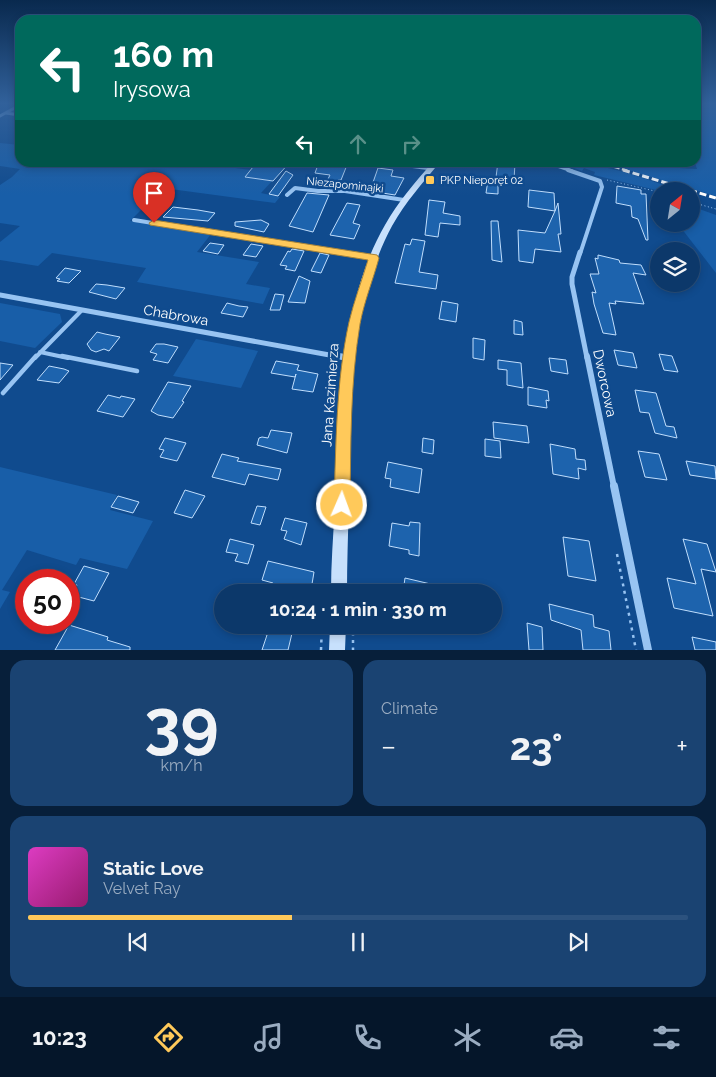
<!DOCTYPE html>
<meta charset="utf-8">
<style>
body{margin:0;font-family:Raleway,sans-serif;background:#1a4372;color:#f1f3f6;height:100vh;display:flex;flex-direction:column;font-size:19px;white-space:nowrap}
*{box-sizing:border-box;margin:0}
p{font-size:16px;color:#9aacc1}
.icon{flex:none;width:28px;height:28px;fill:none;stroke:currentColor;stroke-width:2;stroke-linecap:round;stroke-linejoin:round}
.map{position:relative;height:650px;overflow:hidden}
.panel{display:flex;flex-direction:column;gap:10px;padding:10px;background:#071f3a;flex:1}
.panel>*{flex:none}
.banner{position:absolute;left:15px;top:15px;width:686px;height:152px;border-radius:15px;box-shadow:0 2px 8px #0003,0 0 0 1px #2c527e;background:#00695c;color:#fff;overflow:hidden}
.needle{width:32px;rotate:30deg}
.tools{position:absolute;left:650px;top:182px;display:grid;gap:10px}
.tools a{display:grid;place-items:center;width:50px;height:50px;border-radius:50%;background:#0c386a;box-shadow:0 2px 8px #0003,0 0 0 1px #2c527e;font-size:25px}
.speed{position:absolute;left:15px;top:569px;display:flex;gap:10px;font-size:25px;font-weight:700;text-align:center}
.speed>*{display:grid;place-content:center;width:65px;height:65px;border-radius:50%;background:#0c386a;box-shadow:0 2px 8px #0003,0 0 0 1px #2c527e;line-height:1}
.speed .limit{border:8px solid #d22;background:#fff;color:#111}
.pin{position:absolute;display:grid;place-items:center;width:42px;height:42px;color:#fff;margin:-51px -21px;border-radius:50% 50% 50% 0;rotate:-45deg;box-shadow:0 0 5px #0007}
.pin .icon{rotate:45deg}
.me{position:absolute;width:55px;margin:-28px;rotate:2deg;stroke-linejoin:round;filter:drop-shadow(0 0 4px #0008)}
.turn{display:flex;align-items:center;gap:18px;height:105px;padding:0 15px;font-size:22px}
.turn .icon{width:65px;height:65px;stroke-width:2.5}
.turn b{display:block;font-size:35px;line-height:42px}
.lanes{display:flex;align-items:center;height:48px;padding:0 15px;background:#0003;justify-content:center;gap:25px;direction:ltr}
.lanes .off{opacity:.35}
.big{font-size:38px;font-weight:700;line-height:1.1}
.panel .tile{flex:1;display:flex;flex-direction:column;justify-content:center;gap:8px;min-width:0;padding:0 18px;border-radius:15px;background:#1a4372}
.panel .dial{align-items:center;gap:0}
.dial b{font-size:65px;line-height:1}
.song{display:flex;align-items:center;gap:15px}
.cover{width:60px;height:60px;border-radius:8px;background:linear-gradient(135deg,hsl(310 70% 55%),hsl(320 70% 35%))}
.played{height:5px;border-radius:2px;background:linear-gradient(90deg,#ffc95a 40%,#2c527e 40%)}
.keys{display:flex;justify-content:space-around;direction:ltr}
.heat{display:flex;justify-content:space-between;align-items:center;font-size:28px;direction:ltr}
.panel .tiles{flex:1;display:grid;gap:10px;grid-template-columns:1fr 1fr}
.tile:last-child{grid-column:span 2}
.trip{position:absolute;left:214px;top:584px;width:288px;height:50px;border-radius:25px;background:#0c386a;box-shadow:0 2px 8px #0003,0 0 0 1px #2c527e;font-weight:700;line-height:50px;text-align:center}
.menu{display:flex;height:80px;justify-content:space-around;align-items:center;background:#05162a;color:#9aacc1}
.menu .icon{width:35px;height:35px}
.menu .on{color:#ffc95a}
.menu b{font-size:22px;color:#f1f3f6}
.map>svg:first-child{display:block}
.green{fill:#185ea8}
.building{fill:#1d63ad;stroke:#c0defd}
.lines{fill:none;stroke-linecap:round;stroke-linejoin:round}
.path-far1{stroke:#98c4f2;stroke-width:1;stroke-dasharray:1 2.5;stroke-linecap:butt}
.path{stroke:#98c4f2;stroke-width:2.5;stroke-dasharray:3 4.5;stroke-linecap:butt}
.service-far1{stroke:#98c4f2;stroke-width:4}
.service{stroke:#98c4f2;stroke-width:4.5}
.minor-far4{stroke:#98c4f2;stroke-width:3}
.minor-far3{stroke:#98c4f2;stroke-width:4}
.minor-far2{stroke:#98c4f2;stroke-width:5}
.minor-far1{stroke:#98c4f2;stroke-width:6}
.minor{stroke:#98c4f2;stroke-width:8}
.secondary{fill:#c7e0fc;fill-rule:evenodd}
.rail-far1{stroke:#fff;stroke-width:2.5;stroke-dasharray:5.5 2.5;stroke-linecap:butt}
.rail{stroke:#fff;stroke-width:3;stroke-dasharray:7 3;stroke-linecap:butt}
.route{fill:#ffc95a;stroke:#a6833a}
.poi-dot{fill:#ffc95a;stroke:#104b8e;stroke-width:2}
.labels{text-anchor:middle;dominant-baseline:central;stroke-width:5;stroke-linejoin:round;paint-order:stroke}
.far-poi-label{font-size:11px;fill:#fff;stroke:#104b8e;text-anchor:start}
.far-street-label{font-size:11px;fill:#fff;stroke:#104b8e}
.street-label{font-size:14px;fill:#fff;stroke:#104b8e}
</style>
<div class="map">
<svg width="716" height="650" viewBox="0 0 716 650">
<rect width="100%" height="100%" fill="#104b8e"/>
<path class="green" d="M696,104H716V196L604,163C635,162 666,168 697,169L695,163Z
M0,143L20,145V162L240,163L235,168L251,170L246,177L272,181L261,193L280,197L275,203L163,188L130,221L211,234L197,252L259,262L246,284L270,288L263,304L137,282L146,268L52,253L38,266L0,260V242L20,226L0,223V185L12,177L20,169L0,166Z
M561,163C602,161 643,179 682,191H660L594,175L595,172L584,168L582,171Z
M691,206L716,215V273L678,224H691Z
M0,303L60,314L62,322L35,348L0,341Z
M196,339L258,351L241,388L173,376Z
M0,467L117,495L110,510L153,521L127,569L80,558L76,565L27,550L2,590L10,592L0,609Z"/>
<path class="building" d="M257,162H290L273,181L245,177Z
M319,162L347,165L341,180H338L332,187H324L330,175L315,173Z
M498,162L515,163L514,180L496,177Z
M378,168L393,170L391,176L404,178L395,195L370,191Z
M286,171L293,175L278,196L269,194Z
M488,180L498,181V194L486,193Z
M617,186L641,190V194H646L648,240H646L638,219L632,217L631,206L616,203Z
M529,190L554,193L555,211L558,203L561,234H558L561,252L535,249L533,263L519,261L518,230L545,233L555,211L528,207Z
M307,193L329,195L313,232L289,226Z
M429,200L445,202L443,213L460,216V225L440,223L438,237L425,235Z
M347,203L360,205L353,223L360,225L354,239L330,235Z
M173,207L198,210L215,213L208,221L163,217Z
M261,220L269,224L264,232L235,226V222Z
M491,221H498L502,262L492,260Z
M412,239L425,241L419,272L438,275L436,289L395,283L405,244L410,245Z
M210,243L224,245L218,254L203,251Z
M251,244L263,246L256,257L243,255Z
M292,249L304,251L295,271L285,269L287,266L280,265L288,251L290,252Z
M320,253L329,255L321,273L311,271Z
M598,255L619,260L620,263L641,265L646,275L633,273L644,304L615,301L616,304L609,303L616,335L603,333L594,304L592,292L596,293L590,274H599L595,258L598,259Z
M65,268L81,271L69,283L57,281L60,279L56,278Z
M299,276L310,281L305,303L288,302Z
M96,284L107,285L125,288L116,299L89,292Z
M275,294L284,295L280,310H270Z
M442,301L458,304L456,322L439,319Z
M227,303L239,306L248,307L243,317L221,313Z
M514,320L522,322L523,335L514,334Z
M97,332L105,334L120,337L109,351L104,349L96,352L91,350L87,344Z
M473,338L485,340L484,360L473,358Z
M156,344H164L178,347L168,363L153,360L157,354L150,352Z
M614,350L633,353L637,368L618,365Z
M659,354L672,356L678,372L664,370Z
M549,358L566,360L568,374L551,371Z
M498,360L521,363L523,388L507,385V370L498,369Z
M276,361L299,365L297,370L318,374L313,392L292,389L296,374L295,377L271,373Z
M0,363L13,365L0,380Z
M49,366L64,369L69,371L59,383L37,380Z
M168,382L191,386L182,401L184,402L173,418L158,415L151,411Z
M528,387L548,391L549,401L546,400L547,408L528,405Z
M635,390L656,393L666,426L674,427L677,438L655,433L649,413L640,412Z
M108,395L120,398L121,396L135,399L123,417L97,411Z
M493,422L527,426L529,443L494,438Z
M271,430L292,433L287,453L257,445L259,438L262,437L268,438Z
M165,438L186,443L177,461L160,457L164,450L159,449Z
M423,438L434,440L433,454L422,452Z
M485,439L500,441L501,458L485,456Z
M550,444L575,449L576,459L585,460L586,470L578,468L579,479L553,474Z
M638,451L659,454L667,480L645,477Z
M222,454L239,458L237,461L281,469L278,480L249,474L245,485L212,477Z
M686,461L715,466L716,479L690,475Z
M388,462L422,469L419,493L390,487L391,479L385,478Z
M185,490L205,496L192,518L174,513Z
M118,496L139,502L133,513L111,507Z
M257,506L266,507L260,525L251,523Z
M285,518L307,523L301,545L284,539L287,531L281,530Z
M410,522L420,523L419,556L409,554V550L389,546L392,523L409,526Z
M563,537L589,541L596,581L568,576Z
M230,539L254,545L248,564L235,561L238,554L226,552Z
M683,539L707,544L716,572L701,569L713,616L674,608L667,578L696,584Z
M268,561L314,572L311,590L295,586L293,592H270L273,583L262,580Z
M84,566L109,573L94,601L71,595L77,585L74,584Z
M405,578L452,589V592H403Z
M549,604L593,615L594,627L609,631L611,650H583L581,630L551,620Z
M527,623L542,627L543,650H529Z
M69,625L108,637L107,640L130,647V650H55Z
M262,625H294L288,650H262L267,635L260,633Z
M692,637L716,642V650H695Z"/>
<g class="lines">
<path class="path-far1" d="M583,162L600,166
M607,180L659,192
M691,202L716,209"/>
<path class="path" d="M617,554L636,650
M324,585V592
M353,625V650
M321,650L322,625"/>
<path class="service-far1" d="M40,352L68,358
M35,358L82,310"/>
<path class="service" d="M62,356L137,371
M3,393L36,356"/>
<path class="minor-far4" d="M6,113L20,115
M0,116L20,105
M379,162L431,169
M545,162L572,171"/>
<path class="minor-far3" d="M568,170L600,181L602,187L580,254
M287,195L295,188L318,191H345L404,200
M134,220L347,254"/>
<path class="minor-far2" d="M339,252L374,258
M580,252L572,277V284L587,358
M0,295L346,358"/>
<path class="minor-far1" d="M339,356L349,358
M587,356L614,487"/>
<path class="minor" d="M614,486L648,650"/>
<path class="secondary" d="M433,162H440C422,184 406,201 392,226C352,300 351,396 349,478C349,516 347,554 347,592H331C331,555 335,517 336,479C339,398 343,297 385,225C398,202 415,182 433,162Z
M330,625H346L345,650H329Z"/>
<path class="rail-far1" d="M599,162L628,171"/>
<path class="rail" d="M623,170L716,198"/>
</g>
<linearGradient id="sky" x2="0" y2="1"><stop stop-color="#09294e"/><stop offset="0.53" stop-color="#31619b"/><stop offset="1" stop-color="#31619b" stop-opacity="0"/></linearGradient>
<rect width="716" height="195" fill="url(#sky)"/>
<path class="route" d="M154,220L377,255L379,258C373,280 364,302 360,324C350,384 351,444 350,505L347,510L342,513L336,510L334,505C336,444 336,381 349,322C354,301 362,280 368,260L150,225L149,223Z"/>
<rect class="poi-dot" x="425" y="175" width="10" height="10" rx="2.5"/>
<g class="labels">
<g class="far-poi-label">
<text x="440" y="180">PKP Nieporęt 02</text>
</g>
<g class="far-street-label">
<text transform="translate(345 185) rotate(6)">Niezapominajki</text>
</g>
<g class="street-label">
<text transform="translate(176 315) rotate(10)">Chabrowa</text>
<text transform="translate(605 383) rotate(78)">Dworcowa</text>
<text transform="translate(330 395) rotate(-86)">Jana Kazimierza</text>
</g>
</g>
</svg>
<div class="tools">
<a><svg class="needle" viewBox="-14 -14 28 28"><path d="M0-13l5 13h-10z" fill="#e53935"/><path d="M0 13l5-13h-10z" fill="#9aacc1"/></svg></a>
<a><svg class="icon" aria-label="layers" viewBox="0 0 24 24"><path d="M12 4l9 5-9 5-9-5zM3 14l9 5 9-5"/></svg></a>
</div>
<div class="speed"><div class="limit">50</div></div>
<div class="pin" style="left:154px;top:223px;background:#d93025"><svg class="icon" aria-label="arrive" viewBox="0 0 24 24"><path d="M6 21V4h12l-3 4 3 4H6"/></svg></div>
<svg class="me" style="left:342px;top:505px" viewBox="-20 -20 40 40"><circle r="17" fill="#ffc95a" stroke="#fff" stroke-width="3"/><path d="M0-11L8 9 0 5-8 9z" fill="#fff"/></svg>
<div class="trip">10:24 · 1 min · 330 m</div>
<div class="banner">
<div class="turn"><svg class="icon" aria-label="left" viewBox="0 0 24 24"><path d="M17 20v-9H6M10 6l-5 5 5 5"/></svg><div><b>160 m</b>Irysowa</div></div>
<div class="lanes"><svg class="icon" aria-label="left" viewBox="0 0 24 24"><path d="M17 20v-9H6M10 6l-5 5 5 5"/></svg><svg class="icon off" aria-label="ahead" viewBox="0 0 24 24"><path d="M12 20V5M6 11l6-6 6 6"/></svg><svg class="icon off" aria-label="right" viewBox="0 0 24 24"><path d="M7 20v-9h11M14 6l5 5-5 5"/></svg></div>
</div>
</div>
<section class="panel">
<div class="tiles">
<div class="tile dial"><b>39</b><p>km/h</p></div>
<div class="tile"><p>Climate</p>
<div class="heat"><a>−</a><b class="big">23°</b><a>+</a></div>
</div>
<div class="tile">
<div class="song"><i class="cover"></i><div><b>Static Love</b><p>Velvet Ray</p></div></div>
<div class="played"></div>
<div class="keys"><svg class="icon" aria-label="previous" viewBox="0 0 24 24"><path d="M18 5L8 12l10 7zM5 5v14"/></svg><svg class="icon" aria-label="pause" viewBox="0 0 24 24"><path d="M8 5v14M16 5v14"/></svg><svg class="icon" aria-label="next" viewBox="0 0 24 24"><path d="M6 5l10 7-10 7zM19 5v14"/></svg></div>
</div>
</div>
</section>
<nav class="menu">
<b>10:23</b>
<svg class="icon on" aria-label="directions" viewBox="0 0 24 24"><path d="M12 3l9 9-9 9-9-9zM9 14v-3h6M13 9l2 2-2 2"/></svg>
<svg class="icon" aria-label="music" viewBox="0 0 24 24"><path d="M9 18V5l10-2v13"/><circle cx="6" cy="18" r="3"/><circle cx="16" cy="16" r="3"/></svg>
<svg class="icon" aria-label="phone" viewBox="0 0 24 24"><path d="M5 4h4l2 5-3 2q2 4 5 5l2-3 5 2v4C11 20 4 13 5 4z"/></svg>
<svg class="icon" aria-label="climate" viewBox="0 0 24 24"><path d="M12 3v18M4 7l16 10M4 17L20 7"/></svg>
<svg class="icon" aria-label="car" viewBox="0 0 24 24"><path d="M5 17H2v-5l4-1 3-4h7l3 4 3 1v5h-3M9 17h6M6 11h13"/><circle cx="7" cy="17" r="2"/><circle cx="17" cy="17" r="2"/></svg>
<svg class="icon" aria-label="filters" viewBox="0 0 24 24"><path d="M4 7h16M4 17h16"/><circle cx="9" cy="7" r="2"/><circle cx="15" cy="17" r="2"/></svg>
</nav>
